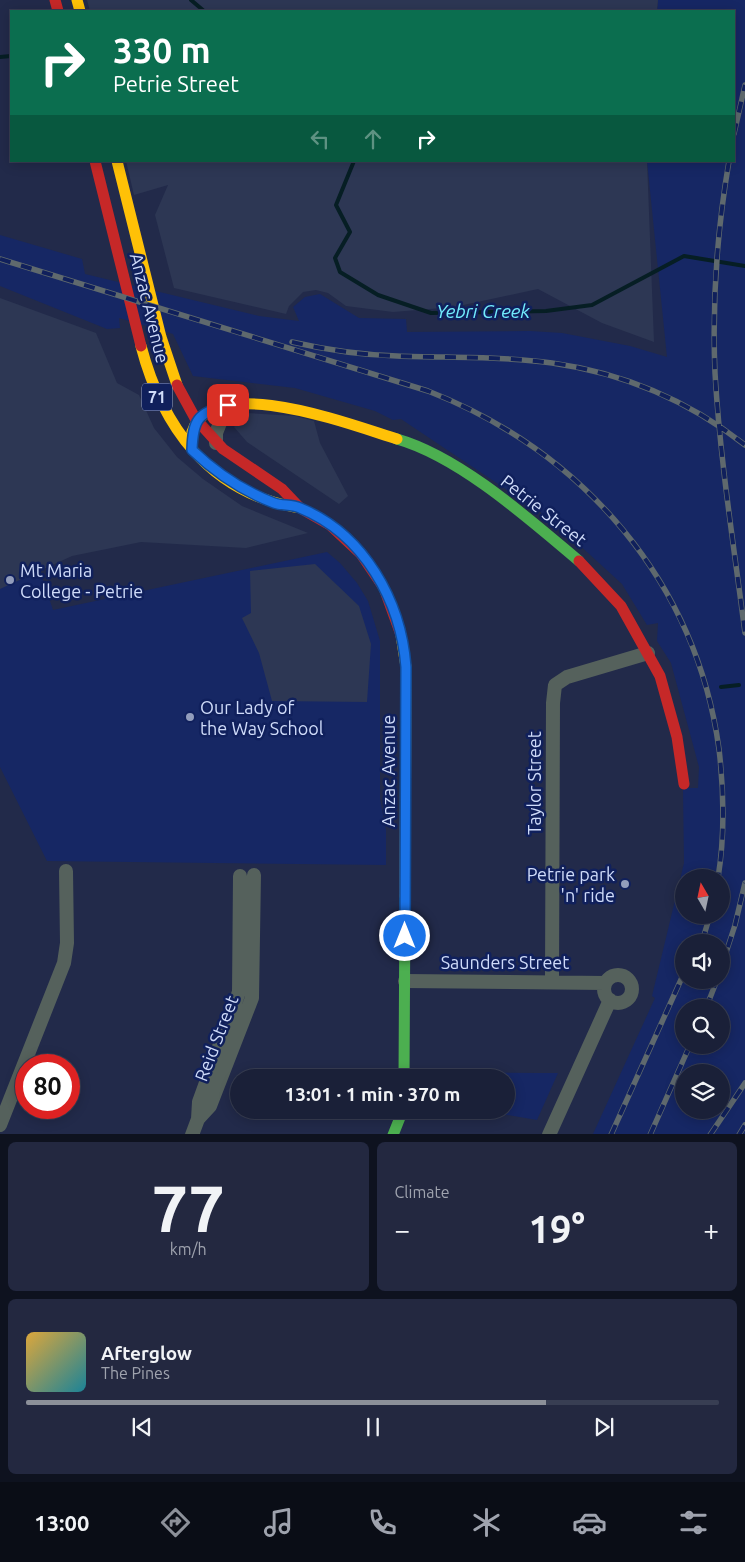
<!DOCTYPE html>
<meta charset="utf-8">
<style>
body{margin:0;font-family:Ubuntu,sans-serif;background:#232840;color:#f1f3f6;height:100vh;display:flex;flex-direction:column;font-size:19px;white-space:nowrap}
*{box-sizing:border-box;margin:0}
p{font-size:16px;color:#9fa3ae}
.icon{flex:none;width:28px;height:28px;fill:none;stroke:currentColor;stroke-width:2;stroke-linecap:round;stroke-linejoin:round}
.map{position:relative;height:1134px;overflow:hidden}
.sheet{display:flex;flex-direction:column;gap:8px;padding:8px;background:#0e121f;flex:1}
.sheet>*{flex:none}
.banner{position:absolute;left:10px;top:10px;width:725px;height:152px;border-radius:0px;box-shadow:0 2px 12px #0003,0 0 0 1px #383e53;background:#0b6e4f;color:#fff;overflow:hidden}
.needle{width:32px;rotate:351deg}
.fabs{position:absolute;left:675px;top:869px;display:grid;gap:10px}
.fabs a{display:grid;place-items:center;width:55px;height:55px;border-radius:50%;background:#1a2038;box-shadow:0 2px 12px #0003,0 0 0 1px #383e53;font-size:25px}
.speed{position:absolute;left:15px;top:1054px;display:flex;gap:10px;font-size:25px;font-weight:700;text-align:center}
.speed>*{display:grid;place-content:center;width:65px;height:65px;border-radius:50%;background:#1a2038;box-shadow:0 2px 12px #0003,0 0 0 1px #383e53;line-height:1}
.speed .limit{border:8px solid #d22;background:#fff;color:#111}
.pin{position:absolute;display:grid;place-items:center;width:42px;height:42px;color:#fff;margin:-21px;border-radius:10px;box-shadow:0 2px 8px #0006}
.me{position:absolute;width:55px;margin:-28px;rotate:0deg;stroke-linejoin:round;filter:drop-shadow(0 0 4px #0008)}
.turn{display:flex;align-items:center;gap:18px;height:105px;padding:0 20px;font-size:22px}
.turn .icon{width:65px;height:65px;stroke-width:2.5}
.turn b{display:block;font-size:35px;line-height:42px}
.lanes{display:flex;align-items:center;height:48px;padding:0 20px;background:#0003;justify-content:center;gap:25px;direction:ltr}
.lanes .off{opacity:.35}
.big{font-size:38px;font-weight:700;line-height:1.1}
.sheet .widget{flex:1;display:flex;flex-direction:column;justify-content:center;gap:8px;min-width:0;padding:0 18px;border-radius:8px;background:#232840}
.sheet .dial{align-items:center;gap:0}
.dial b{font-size:65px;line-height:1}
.song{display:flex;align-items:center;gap:15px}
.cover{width:60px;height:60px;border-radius:8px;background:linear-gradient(135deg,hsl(40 70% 55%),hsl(190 70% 35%))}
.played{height:5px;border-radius:2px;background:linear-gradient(90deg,#8c9099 75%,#383e53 75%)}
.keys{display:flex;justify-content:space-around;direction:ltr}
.heat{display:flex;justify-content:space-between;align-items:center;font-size:28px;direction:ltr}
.sheet .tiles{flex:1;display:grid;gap:8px;grid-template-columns:1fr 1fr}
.widget:last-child{grid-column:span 2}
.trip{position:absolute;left:230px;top:1069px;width:285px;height:50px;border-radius:25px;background:#1a2038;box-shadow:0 2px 12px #0003,0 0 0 1px #383e53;font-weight:700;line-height:50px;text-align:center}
.menu{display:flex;height:80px;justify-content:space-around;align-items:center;background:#0a0d16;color:#9fa3ae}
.menu .icon{width:35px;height:35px}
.menu .selected{color:#8c9099}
.menu b{font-size:22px;color:#f1f3f6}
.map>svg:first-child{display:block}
.built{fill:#162764;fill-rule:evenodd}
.green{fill:#2d3754}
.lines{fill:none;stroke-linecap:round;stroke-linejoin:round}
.stream{stroke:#061e24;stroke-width:4}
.street{stroke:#55615c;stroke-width:14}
.fast{stroke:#4caf50;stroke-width:11}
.slow{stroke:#ffc107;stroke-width:11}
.jam{stroke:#c62828;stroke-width:11}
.rail-casing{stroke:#5f696d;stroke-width:5.5}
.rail{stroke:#10205c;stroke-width:4;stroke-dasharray:11;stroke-linecap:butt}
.route-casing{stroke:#114b97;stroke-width:12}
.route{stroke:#1a73e8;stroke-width:9}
.poi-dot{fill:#929dbc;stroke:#10205c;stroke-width:2}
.labels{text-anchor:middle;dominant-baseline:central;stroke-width:5;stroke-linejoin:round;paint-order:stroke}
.shield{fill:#10205c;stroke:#96a3ca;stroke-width:1}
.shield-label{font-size:16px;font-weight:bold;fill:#cfdbf9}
.street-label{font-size:18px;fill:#cfdbf9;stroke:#10205c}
.poi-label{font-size:18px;fill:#cfdbf9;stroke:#10205c;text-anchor:start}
.water-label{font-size:19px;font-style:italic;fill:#72ecfd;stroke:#10205c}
</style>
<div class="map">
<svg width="745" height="1135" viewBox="0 0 745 1135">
<rect width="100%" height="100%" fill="#222a4a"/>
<path class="built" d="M658,0H745V1134H593L655,998L652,996L684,863L683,788H698L699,767L671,663L657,641L658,623L647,625L622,584L552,520L401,419L393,420L375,411L295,388L193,376L173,334L119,318L120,328L107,329L0,286V235L82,259L85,274L259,316L299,321L293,307L305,297L320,294L359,318L406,319L407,332L530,331L562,333L630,346L667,357L647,161H734V11H657ZM684,878H721V915H684ZM684,942H721V980H684ZM684,1008H721V1045H684ZM684,1072H721V1110H684Z
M327,552L340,563L357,583L368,601L380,641V799L386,830V865L47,861L0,767V555L40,571L53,610Z
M424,1072L537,1073H558L537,1120L478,1110H506V1078L424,1077Z"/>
<path class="green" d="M87,0H658L657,11H90Z
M126,161H647L654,342L602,323L538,289L454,307L393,312L346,306L328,293L316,290L303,292L289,306L286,314L174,288L155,215L168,185L134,195Z
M0,298L96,333L117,383L139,395L154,428L177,457L203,479L242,506L308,533L246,548L141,542L72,556L0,589Z
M246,413L295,416L314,421L320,443L348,496L339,504L247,442L234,427Z
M315,564L359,606L371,644L367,702L272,701L259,653L242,618L251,613L250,571Z"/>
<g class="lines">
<path class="stream" d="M191,0L204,11
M0,57L11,56
M354,161L336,205L350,232L335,258L340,272L378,295L431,313L546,311L592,305L684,256L745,266
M721,687L739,685"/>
<path class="street" d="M216,443V433L222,418L242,408
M604 989a14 14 0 1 1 28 0a14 14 0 1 1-28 0Z
M405,981L605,983
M552,981L553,703L555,685L567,677L648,653
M198,1119L210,1106L252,998L254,875
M0,1125L64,963L67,943L66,871
M192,1135L198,1119L199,1102L239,992L240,876
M549,1135L610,1000"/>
<path class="fast" d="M397,439C460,457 529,519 579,561
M404,1078L405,896
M393,1135L403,1110"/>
<path class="slow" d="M77,0L80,11
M117,161L161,337L177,385
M141,346C162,426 209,492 295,507
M192,432C212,371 354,426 397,439
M401,635L406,667L405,896"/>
<path class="jam" d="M55,0L58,11
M95,161L141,346
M177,385L195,418L223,449L282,489L300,508L330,525L361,554L384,588L401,635
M579,561L621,606L660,676L677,737L684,784"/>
<g class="rail-casing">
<path id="rail" d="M734,134L745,85
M729,161C717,231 712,302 715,373C720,460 734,547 745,633
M0,259L428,391C584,452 696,582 719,749C724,792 725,835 718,878
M292,342C327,350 362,355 397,356C449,358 501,356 552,363C623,373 689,401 745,445
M702,942L710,915
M721,968L735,925L745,883
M706,1008L717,980
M611,1135L684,973
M650,1135L690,1045
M710,1135L745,1083
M739,1135L745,1125"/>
</g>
<use href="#rail" class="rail"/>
</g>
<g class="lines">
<g class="route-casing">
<path id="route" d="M228,405C197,413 193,420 192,450C216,473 243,491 274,503C282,506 292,504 300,508C364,534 401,601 406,667L405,936"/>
</g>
<use href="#route" class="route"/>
</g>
<g class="poi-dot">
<circle cx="10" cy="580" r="5"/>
<circle cx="190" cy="717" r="5"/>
<circle cx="625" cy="884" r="5"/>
</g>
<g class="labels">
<rect class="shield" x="142" y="383.5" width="30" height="27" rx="4"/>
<g class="shield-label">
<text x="157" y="397">71</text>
</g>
<g class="street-label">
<text transform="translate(150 308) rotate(76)">Anzac Avenue</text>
<text transform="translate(544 510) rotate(38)">Petrie Street</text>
<text transform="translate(388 771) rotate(-90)">Anzac Avenue</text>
<text transform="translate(534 783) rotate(-90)">Taylor Street</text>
<text x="505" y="962">Saunders Street</text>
<text transform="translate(216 1038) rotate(-69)">Reid Street</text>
</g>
<g class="poi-label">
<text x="20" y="570">Mt Maria<tspan x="20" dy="21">College - Petrie</tspan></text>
<text x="200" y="707">Our Lady of<tspan x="200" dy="21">the Way School</tspan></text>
<text x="615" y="874" text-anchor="end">Petrie park<tspan x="615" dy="21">'n' ride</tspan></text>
</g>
<g class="water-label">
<text x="483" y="311">Yebri Creek</text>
</g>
</g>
</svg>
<div class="fabs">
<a><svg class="needle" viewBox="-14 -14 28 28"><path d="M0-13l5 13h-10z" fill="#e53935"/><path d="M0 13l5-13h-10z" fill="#9fa3ae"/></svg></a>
<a><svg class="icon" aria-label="sound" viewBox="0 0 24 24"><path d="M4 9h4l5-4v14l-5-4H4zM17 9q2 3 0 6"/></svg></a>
<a><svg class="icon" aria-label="search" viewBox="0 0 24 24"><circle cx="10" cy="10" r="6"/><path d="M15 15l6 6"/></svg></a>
<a><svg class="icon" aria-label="layers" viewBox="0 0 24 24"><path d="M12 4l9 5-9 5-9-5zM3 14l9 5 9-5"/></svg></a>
</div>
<div class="speed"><div class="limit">80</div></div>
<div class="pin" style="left:228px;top:405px;background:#d93025"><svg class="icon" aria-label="arrive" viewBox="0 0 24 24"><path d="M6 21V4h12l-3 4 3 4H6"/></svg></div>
<svg class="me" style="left:405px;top:936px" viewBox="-20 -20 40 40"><circle r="17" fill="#1a73e8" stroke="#fff" stroke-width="3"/><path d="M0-11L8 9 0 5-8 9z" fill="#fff"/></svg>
<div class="trip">13:01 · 1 min · 370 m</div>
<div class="banner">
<div class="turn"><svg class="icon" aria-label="right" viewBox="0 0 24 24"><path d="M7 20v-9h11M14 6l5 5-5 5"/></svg><div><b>330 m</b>Petrie Street</div></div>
<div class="lanes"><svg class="icon off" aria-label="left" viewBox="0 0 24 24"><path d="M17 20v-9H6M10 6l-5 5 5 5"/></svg><svg class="icon off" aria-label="ahead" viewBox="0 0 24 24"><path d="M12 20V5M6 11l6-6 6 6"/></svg><svg class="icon" aria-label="right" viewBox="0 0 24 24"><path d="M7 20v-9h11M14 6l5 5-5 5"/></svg></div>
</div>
</div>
<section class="sheet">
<div class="tiles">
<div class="widget dial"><b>77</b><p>km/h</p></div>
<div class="widget"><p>Climate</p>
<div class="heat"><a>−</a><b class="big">19°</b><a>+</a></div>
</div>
<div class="widget">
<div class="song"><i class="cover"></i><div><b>Afterglow</b><p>The Pines</p></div></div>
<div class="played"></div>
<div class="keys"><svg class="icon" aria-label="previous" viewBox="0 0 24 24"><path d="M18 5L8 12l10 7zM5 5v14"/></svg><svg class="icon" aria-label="pause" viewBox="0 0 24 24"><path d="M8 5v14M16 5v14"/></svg><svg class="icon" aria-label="next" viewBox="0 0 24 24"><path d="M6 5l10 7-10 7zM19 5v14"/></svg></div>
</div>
</div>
</section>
<nav class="menu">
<b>13:00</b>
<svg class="icon selected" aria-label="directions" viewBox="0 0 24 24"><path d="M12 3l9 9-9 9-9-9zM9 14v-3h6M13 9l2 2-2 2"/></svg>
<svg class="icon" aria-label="music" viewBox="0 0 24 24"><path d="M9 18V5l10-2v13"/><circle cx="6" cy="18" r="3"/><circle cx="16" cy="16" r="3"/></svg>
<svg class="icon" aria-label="phone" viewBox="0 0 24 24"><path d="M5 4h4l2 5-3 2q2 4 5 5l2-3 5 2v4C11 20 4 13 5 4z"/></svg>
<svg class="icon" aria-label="climate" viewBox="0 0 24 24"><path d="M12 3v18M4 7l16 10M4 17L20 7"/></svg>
<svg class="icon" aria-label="car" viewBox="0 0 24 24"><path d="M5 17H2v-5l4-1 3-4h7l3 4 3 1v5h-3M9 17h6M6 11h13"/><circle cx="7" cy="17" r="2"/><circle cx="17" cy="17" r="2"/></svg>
<svg class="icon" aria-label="filters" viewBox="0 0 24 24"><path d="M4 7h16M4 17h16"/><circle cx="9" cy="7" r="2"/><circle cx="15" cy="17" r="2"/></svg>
</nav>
